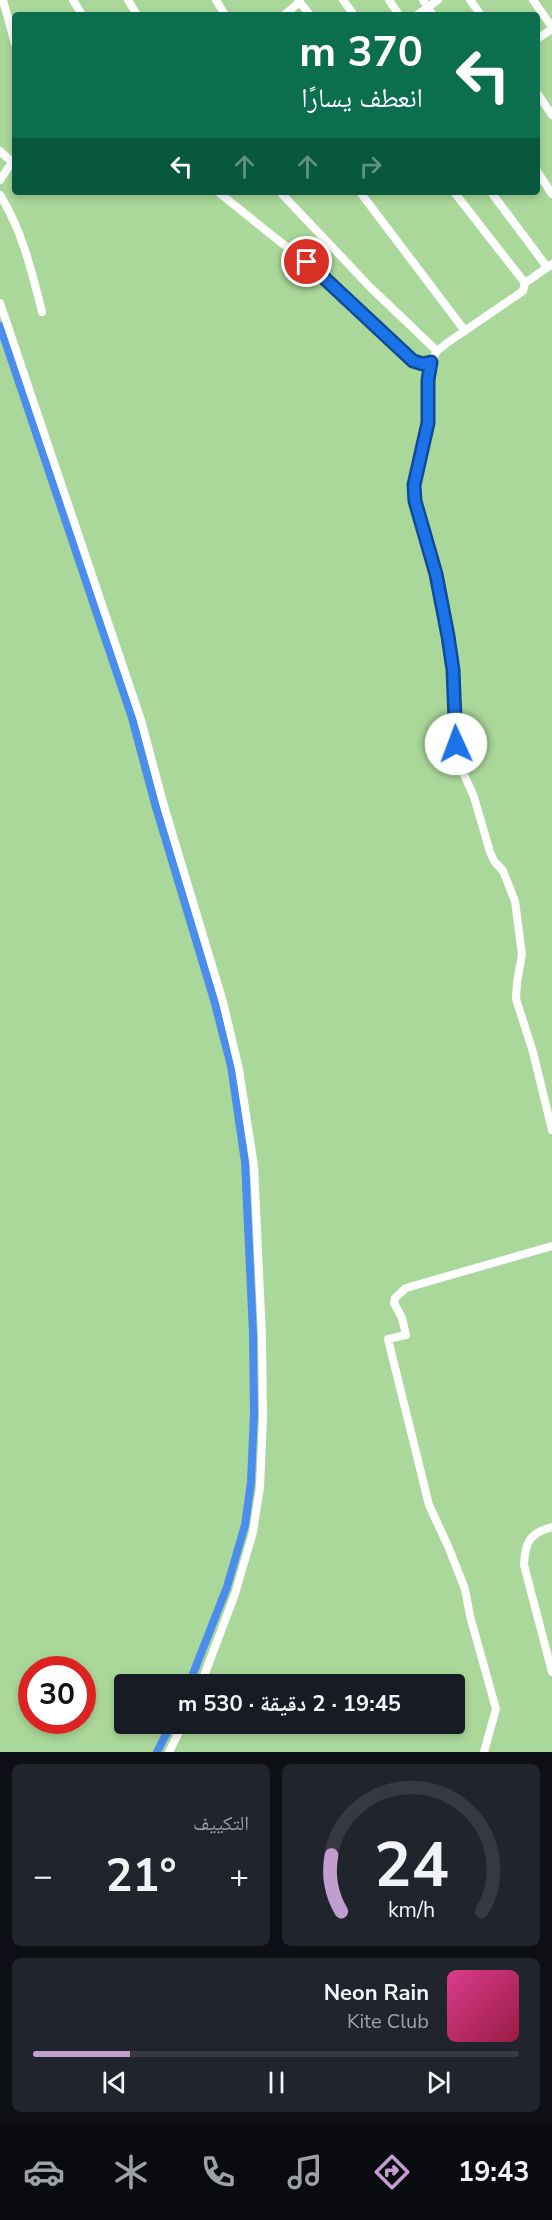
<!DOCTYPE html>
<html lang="ar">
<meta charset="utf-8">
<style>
body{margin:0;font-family:"Nunito Sans","Noto Naskh Arabic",sans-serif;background:#20242c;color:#f1f3f6;direction:rtl;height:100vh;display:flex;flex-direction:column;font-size:22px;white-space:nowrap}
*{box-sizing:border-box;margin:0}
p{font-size:20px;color:#9ea1a6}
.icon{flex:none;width:33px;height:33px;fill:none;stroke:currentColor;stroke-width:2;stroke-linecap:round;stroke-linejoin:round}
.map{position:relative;height:1752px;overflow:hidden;direction:ltr}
.details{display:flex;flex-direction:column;gap:12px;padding:12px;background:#0d0f14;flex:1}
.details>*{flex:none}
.guide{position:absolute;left:12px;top:12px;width:528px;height:183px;border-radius:6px;box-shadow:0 3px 9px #0003;direction:rtl;background:#0b6e4f;color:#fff;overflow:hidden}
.speed{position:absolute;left:18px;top:1656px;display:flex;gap:12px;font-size:30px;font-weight:700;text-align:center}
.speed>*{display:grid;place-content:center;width:78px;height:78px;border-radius:50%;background:#171b24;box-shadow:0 3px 9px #0003;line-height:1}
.speed .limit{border:9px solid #d22;background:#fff;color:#111}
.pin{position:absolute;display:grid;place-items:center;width:51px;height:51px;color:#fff;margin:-26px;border:3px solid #fff;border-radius:50%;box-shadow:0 2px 6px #0007}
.me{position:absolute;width:66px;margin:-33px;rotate:358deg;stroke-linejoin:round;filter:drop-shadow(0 0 4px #0008)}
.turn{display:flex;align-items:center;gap:21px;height:126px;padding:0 18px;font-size:27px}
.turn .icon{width:78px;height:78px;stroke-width:2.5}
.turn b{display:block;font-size:42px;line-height:51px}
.lanes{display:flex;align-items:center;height:57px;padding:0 18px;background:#0003;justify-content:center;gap:30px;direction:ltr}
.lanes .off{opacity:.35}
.big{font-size:45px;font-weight:700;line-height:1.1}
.details .widget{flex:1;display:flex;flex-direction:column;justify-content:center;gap:9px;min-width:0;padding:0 21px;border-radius:9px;background:#20242c}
.details .dial{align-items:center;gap:0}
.dial svg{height:156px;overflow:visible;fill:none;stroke:#363941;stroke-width:7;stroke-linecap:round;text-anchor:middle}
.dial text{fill:#f1f3f6;stroke:none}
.song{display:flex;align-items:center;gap:18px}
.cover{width:72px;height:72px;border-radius:9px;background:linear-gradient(135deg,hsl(330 70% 55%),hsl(340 70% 35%))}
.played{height:6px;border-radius:3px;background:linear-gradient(90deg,#c29dd0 20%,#363941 20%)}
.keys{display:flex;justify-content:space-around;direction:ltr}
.heat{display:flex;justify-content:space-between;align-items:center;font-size:33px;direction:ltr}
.details .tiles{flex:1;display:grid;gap:12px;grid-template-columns:1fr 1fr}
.widget:last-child{grid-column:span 2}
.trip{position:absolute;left:114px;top:1674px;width:351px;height:60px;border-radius:6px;background:#171b24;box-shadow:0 3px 9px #0003;font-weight:700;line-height:60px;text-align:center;direction:rtl}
.tab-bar{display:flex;height:96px;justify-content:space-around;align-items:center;background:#090b0e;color:#9ea1a6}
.tab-bar .icon{width:42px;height:42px}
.tab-bar .on{color:#c29dd0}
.tab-bar b{font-size:27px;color:#f1f3f6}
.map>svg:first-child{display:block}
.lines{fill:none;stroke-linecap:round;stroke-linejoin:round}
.canal{stroke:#4a8dec;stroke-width:8}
.minor{stroke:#fff;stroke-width:8}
.route-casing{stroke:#114b97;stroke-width:15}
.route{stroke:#1a73e8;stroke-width:10}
</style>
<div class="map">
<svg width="552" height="1752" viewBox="0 0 552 1752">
<rect width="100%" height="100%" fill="#aad89a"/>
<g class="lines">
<path class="canal" d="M0,326L132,718L155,804L214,1000L231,1066L245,1162L253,1333L254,1413L251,1482L245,1525L227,1587L189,1684
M157,1752L171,1724"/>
<path class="minor" d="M3,0L15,44
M73,0L82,15
M128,0L137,15
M216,0L225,15
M298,0L310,15
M343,0L354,15
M389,0L399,15
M423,0L433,15
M470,0L481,15
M533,0L552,27
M284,15L300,2
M417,15L438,0
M537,39L552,29
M537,93L552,115
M0,151L12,162
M537,171L552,194
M0,180L15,158
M218,192L318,272L417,364L431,362L437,351L447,343L523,291L525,283L552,264
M280,192L370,287L437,351
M360,192L465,331
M454,192L525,283
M491,192L547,267
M0,195C22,230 32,272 42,312
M0,303L141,720L164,806L223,1002L239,1069L254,1166L262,1337L263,1418L260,1487L253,1532L235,1594L201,1684
M431,362L428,380L427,423L414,485L415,501L436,574L448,636L453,670L456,744L462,770L474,797L490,852L494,861L503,871L515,901L522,955L517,982L516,999L533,1052L552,1130
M552,1527C529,1533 525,1543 524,1565L552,1672
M169,1752L183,1724
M484,1752L496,1709L470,1616L465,1589L448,1546L429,1505L388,1339L406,1335L402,1318L394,1303L395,1298L406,1288L552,1246"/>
</g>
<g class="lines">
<g class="route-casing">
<path id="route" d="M307,262L413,361L423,364L431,362L428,380V423L414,485L415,501L436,574L448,636L453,670L456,744"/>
</g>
<use href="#route" class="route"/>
</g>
</svg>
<div class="speed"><div class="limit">30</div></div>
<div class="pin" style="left:307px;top:262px;background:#d93025"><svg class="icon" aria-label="arrive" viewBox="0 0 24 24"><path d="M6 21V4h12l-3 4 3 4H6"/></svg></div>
<svg class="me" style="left:456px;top:744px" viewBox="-20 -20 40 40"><circle r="19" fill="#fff"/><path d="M0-13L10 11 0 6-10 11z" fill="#1a73e8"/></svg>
<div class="trip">19:45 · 2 دقيقة · 530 m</div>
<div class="guide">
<div class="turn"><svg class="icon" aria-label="left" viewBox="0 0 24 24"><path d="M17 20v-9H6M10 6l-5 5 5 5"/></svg><div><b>370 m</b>انعطف يسارًا</div></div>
<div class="lanes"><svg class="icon" aria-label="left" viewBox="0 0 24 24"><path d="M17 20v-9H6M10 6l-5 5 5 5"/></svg><svg class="icon off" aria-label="ahead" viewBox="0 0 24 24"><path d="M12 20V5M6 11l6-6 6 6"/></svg><svg class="icon off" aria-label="ahead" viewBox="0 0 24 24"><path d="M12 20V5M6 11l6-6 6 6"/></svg><svg class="icon off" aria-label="right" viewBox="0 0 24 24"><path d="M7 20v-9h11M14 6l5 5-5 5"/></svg></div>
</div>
</div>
<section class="details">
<div class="tiles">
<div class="widget dial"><svg viewBox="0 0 100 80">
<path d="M14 69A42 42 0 1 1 86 69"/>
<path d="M14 69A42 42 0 0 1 9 40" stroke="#c29dd0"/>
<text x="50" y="56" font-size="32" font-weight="700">24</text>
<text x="50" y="72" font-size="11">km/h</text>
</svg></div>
<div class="widget"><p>التكييف</p>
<div class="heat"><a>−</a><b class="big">21°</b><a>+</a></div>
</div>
<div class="widget">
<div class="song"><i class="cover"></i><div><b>Neon Rain</b><p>Kite Club</p></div></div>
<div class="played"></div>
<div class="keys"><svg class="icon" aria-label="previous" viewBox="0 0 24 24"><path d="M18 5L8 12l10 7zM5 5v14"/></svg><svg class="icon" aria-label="pause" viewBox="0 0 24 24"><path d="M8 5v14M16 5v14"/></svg><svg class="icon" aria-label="next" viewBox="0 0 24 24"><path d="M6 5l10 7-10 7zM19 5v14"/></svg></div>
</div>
</div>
</section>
<nav class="tab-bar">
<b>19:43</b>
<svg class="icon on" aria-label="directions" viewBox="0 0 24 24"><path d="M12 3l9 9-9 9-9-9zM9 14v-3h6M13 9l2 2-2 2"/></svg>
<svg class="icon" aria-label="music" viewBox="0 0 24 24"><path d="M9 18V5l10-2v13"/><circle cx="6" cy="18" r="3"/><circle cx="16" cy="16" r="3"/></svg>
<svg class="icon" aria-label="phone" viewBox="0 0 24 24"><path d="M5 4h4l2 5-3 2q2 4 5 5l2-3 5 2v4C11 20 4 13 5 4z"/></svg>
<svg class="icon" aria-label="climate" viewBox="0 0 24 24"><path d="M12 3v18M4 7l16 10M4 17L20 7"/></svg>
<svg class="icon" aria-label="car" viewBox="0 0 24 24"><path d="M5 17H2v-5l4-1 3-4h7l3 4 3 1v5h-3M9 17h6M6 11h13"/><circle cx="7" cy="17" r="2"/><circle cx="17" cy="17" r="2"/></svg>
</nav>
